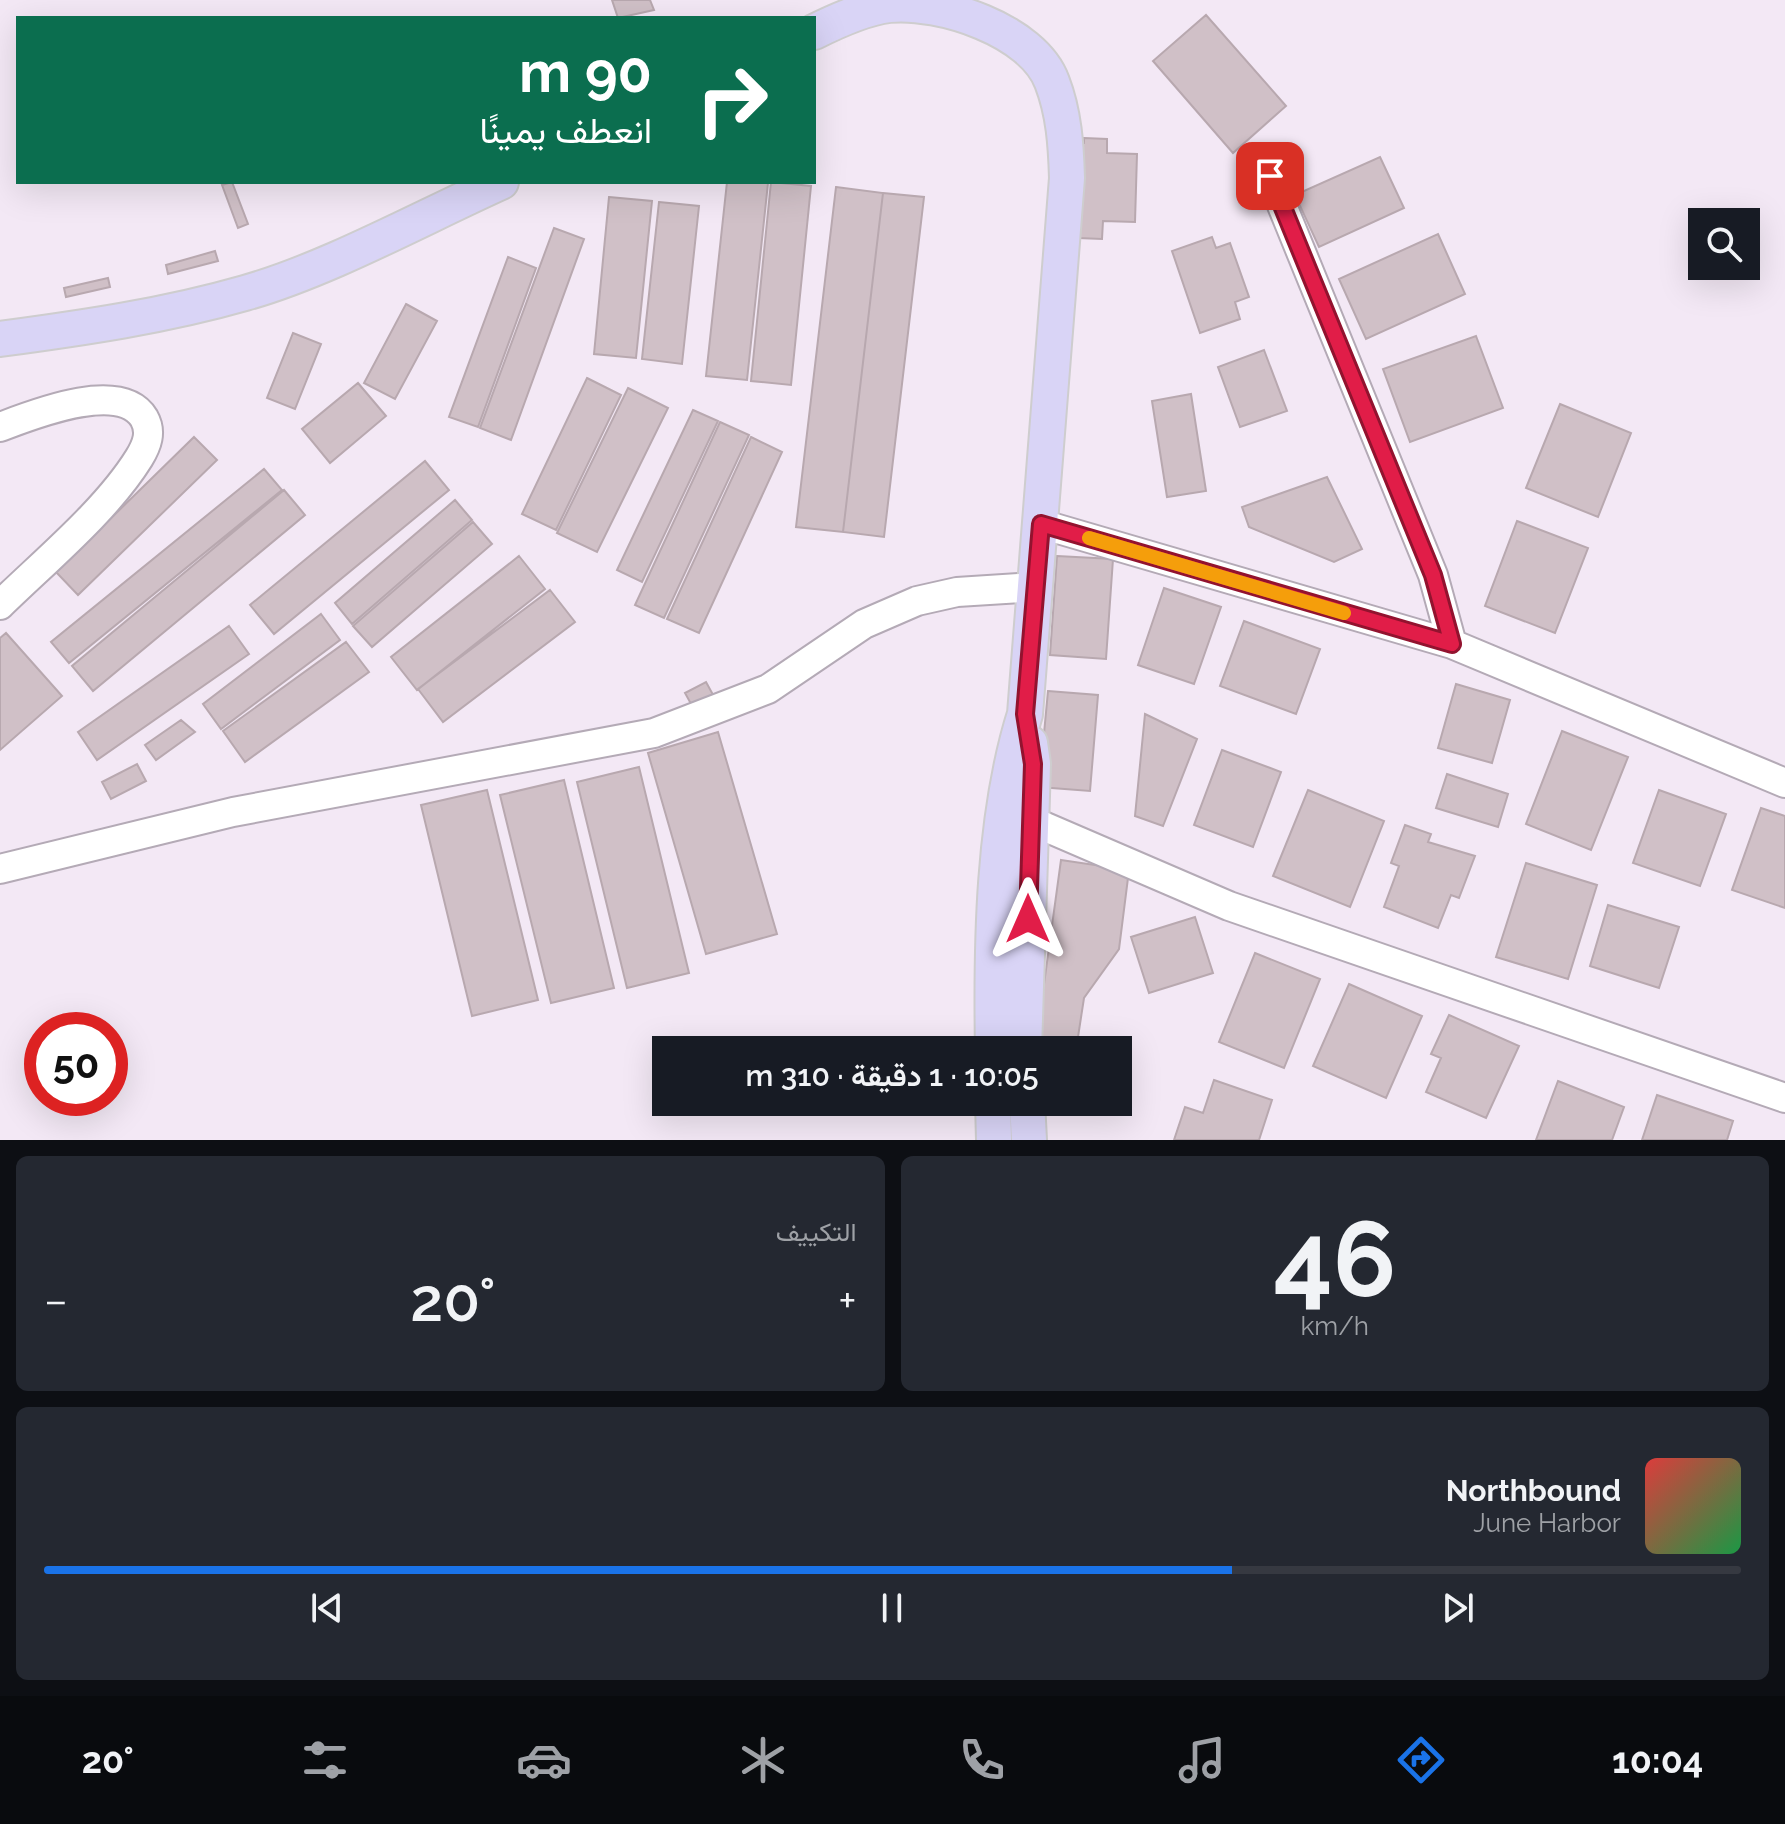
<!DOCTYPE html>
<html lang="ar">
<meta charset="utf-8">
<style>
body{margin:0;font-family:Raleway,Vazirmatn,sans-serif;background:#242831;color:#f1f3f6;direction:rtl;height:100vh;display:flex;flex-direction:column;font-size:30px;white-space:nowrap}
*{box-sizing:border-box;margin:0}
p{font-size:26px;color:#9ea1a6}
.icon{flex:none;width:44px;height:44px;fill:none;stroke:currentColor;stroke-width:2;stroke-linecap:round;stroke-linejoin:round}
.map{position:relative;height:1140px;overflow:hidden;direction:ltr}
.sheet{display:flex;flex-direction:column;gap:16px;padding:16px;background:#0d0f14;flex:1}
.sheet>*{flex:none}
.banner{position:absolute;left:16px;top:16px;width:800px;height:168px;border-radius:0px;box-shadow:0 8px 32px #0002;direction:rtl;background:#0b6e4f;color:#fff;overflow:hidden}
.buttons{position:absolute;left:1688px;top:208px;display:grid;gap:16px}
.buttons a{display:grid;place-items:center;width:72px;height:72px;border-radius:0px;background:#171b24;box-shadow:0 8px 32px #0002;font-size:40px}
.speed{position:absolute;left:24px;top:1012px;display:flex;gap:16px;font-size:40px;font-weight:700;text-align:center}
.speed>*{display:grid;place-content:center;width:104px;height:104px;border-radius:50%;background:#171b24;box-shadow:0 8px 32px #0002;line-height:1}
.speed .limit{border:12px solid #d22;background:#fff;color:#111}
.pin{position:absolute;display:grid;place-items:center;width:68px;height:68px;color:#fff;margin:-34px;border-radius:16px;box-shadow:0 4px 12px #0006}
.me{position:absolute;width:88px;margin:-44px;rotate:0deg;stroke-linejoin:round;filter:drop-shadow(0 0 6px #0008)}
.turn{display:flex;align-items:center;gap:28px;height:168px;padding:0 32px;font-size:36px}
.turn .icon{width:104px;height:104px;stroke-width:2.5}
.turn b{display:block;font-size:56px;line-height:68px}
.big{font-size:60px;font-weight:600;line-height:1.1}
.sheet .card{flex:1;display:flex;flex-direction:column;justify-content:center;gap:12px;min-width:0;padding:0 28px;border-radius:12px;background:#242831}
.sheet .dial{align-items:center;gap:0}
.dial b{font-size:104px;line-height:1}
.song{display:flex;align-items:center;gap:24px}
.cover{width:96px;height:96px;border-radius:12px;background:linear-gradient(135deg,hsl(0 70% 55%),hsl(140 70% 35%))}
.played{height:8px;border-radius:4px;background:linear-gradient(90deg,#1a73e8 70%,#363941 70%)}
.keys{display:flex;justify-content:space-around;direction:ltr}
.heat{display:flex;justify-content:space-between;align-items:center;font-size:44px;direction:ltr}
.sheet .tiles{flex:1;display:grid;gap:16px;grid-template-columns:1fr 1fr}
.card:last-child{grid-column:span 2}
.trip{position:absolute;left:652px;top:1036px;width:480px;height:80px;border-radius:0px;background:#171b24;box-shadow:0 8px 32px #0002;font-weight:600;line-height:80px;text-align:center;direction:rtl}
.menu{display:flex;height:128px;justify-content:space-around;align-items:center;background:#090b0e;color:#9ea1a6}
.menu .icon{width:56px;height:56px}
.menu .selected{color:#1a73e8}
.menu b{font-size:36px;color:#f1f3f6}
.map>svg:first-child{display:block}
.building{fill:#d0c0c7;stroke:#b8a8af;stroke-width:2}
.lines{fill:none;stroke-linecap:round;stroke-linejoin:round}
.minor-casing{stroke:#b4aab6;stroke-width:32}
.major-casing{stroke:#cecdce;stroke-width:38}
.minor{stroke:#fff;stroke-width:28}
.major{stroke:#d9d4f6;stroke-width:34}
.route-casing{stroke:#92132f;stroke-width:20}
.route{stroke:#e11d48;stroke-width:14}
.slow{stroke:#f59e0b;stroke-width:14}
</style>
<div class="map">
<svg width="1785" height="1140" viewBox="0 0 1785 1140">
<rect width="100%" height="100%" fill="#f3e8f5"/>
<path class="building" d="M612,0H650L654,10L618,18Z
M1206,15L1286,106L1233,153L1153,61Z
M1084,138L1107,139V153L1137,154L1135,222L1103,221L1102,239L1078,238L1075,143H1084Z
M1380,157L1404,208L1319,247L1295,195Z
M232,182L248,224L238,228L222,185Z
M727,182L768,183L747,380L706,376Z
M771,182L811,186L791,385L751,381Z
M836,187L883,193L843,532L796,527Z
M883,193L924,197L884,537L843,532Z
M609,197L652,201L636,358L594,354Z
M659,202L699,206L682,364L642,359Z
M554,228L584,239L511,440L480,428Z
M1438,234L1465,294L1366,339L1339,279Z
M1212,237L1216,248L1230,243L1249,297L1235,302L1240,319L1200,333L1172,251Z
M215,251L218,261L168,274L166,265Z
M508,257L536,268L478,427L449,417Z
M108,278L110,287L66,297L64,288Z
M406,304L437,321L395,399L364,383Z
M293,333L321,344L295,409L267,398Z
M1476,336L1503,408L1410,442L1383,369Z
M1264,350L1287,411L1240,427L1218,367Z
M587,378L621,395L556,530L522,514Z
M358,383L386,416L330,463L302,429Z
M628,388L668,408L597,552L557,533Z
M1191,394L1206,491L1167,497L1152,401Z
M1560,404L1631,433L1598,517L1526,488Z
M693,410L718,421L642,582L617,570Z
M720,422L749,435L664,618L635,605Z
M194,437L217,460L78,595L56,572Z
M751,437L782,452L699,633L667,619Z
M425,461L449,490L274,634L250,605Z
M264,469L282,490L69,663L51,642Z
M1327,477L1362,549L1334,562L1249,527L1242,507Z
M284,490L305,515L93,691L72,666Z
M455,500L472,520L352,624L335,603Z
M1517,521L1588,548L1555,633L1485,606Z
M473,522L492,544L372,647L353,626Z
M519,556L545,589L417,690L391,657Z
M1057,556L1113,559L1106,659L1050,655Z
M1164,588L1221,607L1194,684L1138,665Z
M550,590L575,622L443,722L418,689Z
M321,614L340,640L221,729L203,704Z
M1244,621L1320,649L1296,714L1220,686Z
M229,626L249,654L97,760L78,732Z
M6,633L62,696L0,750V638Z
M346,642L369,672L245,762L223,731Z
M706,682L717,702L696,713L685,693Z
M1456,684L1510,700L1492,763L1438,748Z
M1048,691L1098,695L1090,791L1039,787Z
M1145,714L1197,739L1163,826L1135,816Z
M181,720L195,732L156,760L145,745Z
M1562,731L1628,757L1591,850L1526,824Z
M718,732L777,934L706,954L648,753Z
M1222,750L1281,772L1253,847L1194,825Z
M137,764L146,781L111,799L102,782Z
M639,767L689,973L627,988L577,782Z
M1447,774L1508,794L1498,827L1436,808Z
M564,780L614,988L551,1003L500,795Z
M487,790L538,1000L472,1016L421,805Z
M1308,790L1384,821L1350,907L1273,876Z
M1659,790L1726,814L1700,886L1633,863Z
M1761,808L1785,816V908L1732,890Z
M1405,825L1431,834L1428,842L1475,856L1459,898L1451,895L1438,928L1384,907L1399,866L1391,863Z
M1061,860L1129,870L1119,949L1084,998L1076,1050H1035Z
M1526,863L1597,885L1568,979L1496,957Z
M1608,905L1679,927L1659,988L1590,966Z
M1195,917L1213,973L1149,993L1131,937Z
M1255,953L1320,979L1284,1068L1219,1042Z
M1349,984L1422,1016L1386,1098L1313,1066Z
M1449,1015L1519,1046L1486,1118L1426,1092L1441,1058L1431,1054Z
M1214,1080L1272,1100L1259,1140H1174L1185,1107L1203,1113Z
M1558,1081L1624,1107L1612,1140H1536Z
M1657,1095L1733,1121L1727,1140H1642Z"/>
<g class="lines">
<g class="minor-casing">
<path id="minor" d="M1270,176L1433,575L1452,644
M0,427C32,415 120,379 144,418C152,432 147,445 139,458C106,511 45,561 0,605
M1041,524L1452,644L1785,783
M1013,813L1229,906L1785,1098
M0,869L233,812L654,733L768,689L864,624L917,601L957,592L1036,587"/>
</g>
<g class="major-casing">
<path id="major" d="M814,32C836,21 864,8 889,5C940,0 1033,30 1052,82C1064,113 1066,145 1067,178L1025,714C993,815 991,944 993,1050
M0,339C82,328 165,316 245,293C327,270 421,218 501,182
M1024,1050L1033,764L1030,743
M993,1102L994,1140
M1027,1102L1029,1140"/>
</g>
<use href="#minor" class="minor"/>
<use href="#major" class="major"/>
</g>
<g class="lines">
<g class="route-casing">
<path id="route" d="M1028,919L1033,764L1025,714L1041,524L1452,644L1433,575L1270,176"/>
</g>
<use href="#route" class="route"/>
<path class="slow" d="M1089,538L1344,613"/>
</g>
</svg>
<div class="buttons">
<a><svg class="icon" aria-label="search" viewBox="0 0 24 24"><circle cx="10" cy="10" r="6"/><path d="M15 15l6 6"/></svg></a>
</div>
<div class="speed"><div class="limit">50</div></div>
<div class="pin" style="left:1270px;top:176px;background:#d93025"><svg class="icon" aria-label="arrive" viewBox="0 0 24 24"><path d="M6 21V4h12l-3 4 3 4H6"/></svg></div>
<svg class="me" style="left:1028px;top:919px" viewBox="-20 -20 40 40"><path d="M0-17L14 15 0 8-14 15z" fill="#e11d48" stroke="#fff" stroke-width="4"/></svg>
<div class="trip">10:05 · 1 دقيقة · 310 m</div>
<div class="banner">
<div class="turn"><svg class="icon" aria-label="right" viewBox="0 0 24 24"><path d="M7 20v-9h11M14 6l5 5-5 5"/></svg><div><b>90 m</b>انعطف يمينًا</div></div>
</div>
</div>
<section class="sheet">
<div class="tiles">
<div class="card dial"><b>46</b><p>km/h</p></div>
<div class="card"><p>التكييف</p>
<div class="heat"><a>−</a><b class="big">20°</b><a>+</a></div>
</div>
<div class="card">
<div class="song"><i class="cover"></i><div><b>Northbound</b><p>June Harbor</p></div></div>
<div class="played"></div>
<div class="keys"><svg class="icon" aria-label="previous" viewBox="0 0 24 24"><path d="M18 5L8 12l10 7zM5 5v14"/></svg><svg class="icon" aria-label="pause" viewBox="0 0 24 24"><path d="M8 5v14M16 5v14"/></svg><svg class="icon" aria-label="next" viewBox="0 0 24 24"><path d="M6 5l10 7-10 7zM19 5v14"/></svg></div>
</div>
</div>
</section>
<nav class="menu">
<b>10:04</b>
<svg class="icon selected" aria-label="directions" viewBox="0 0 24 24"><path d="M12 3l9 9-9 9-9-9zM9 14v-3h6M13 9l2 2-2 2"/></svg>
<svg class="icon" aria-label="music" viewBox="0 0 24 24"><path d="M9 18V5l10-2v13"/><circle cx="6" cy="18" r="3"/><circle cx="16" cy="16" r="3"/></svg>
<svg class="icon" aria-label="phone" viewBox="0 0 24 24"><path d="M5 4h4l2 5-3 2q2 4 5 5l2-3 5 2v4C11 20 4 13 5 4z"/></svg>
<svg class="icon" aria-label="climate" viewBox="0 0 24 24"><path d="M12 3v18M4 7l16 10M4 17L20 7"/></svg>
<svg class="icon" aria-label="car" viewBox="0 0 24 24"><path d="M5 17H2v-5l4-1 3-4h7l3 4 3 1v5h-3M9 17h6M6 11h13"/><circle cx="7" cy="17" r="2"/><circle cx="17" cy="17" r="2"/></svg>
<svg class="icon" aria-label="filters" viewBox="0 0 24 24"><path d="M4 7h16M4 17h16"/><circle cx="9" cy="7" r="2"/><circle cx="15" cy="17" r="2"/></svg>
<b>20°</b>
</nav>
